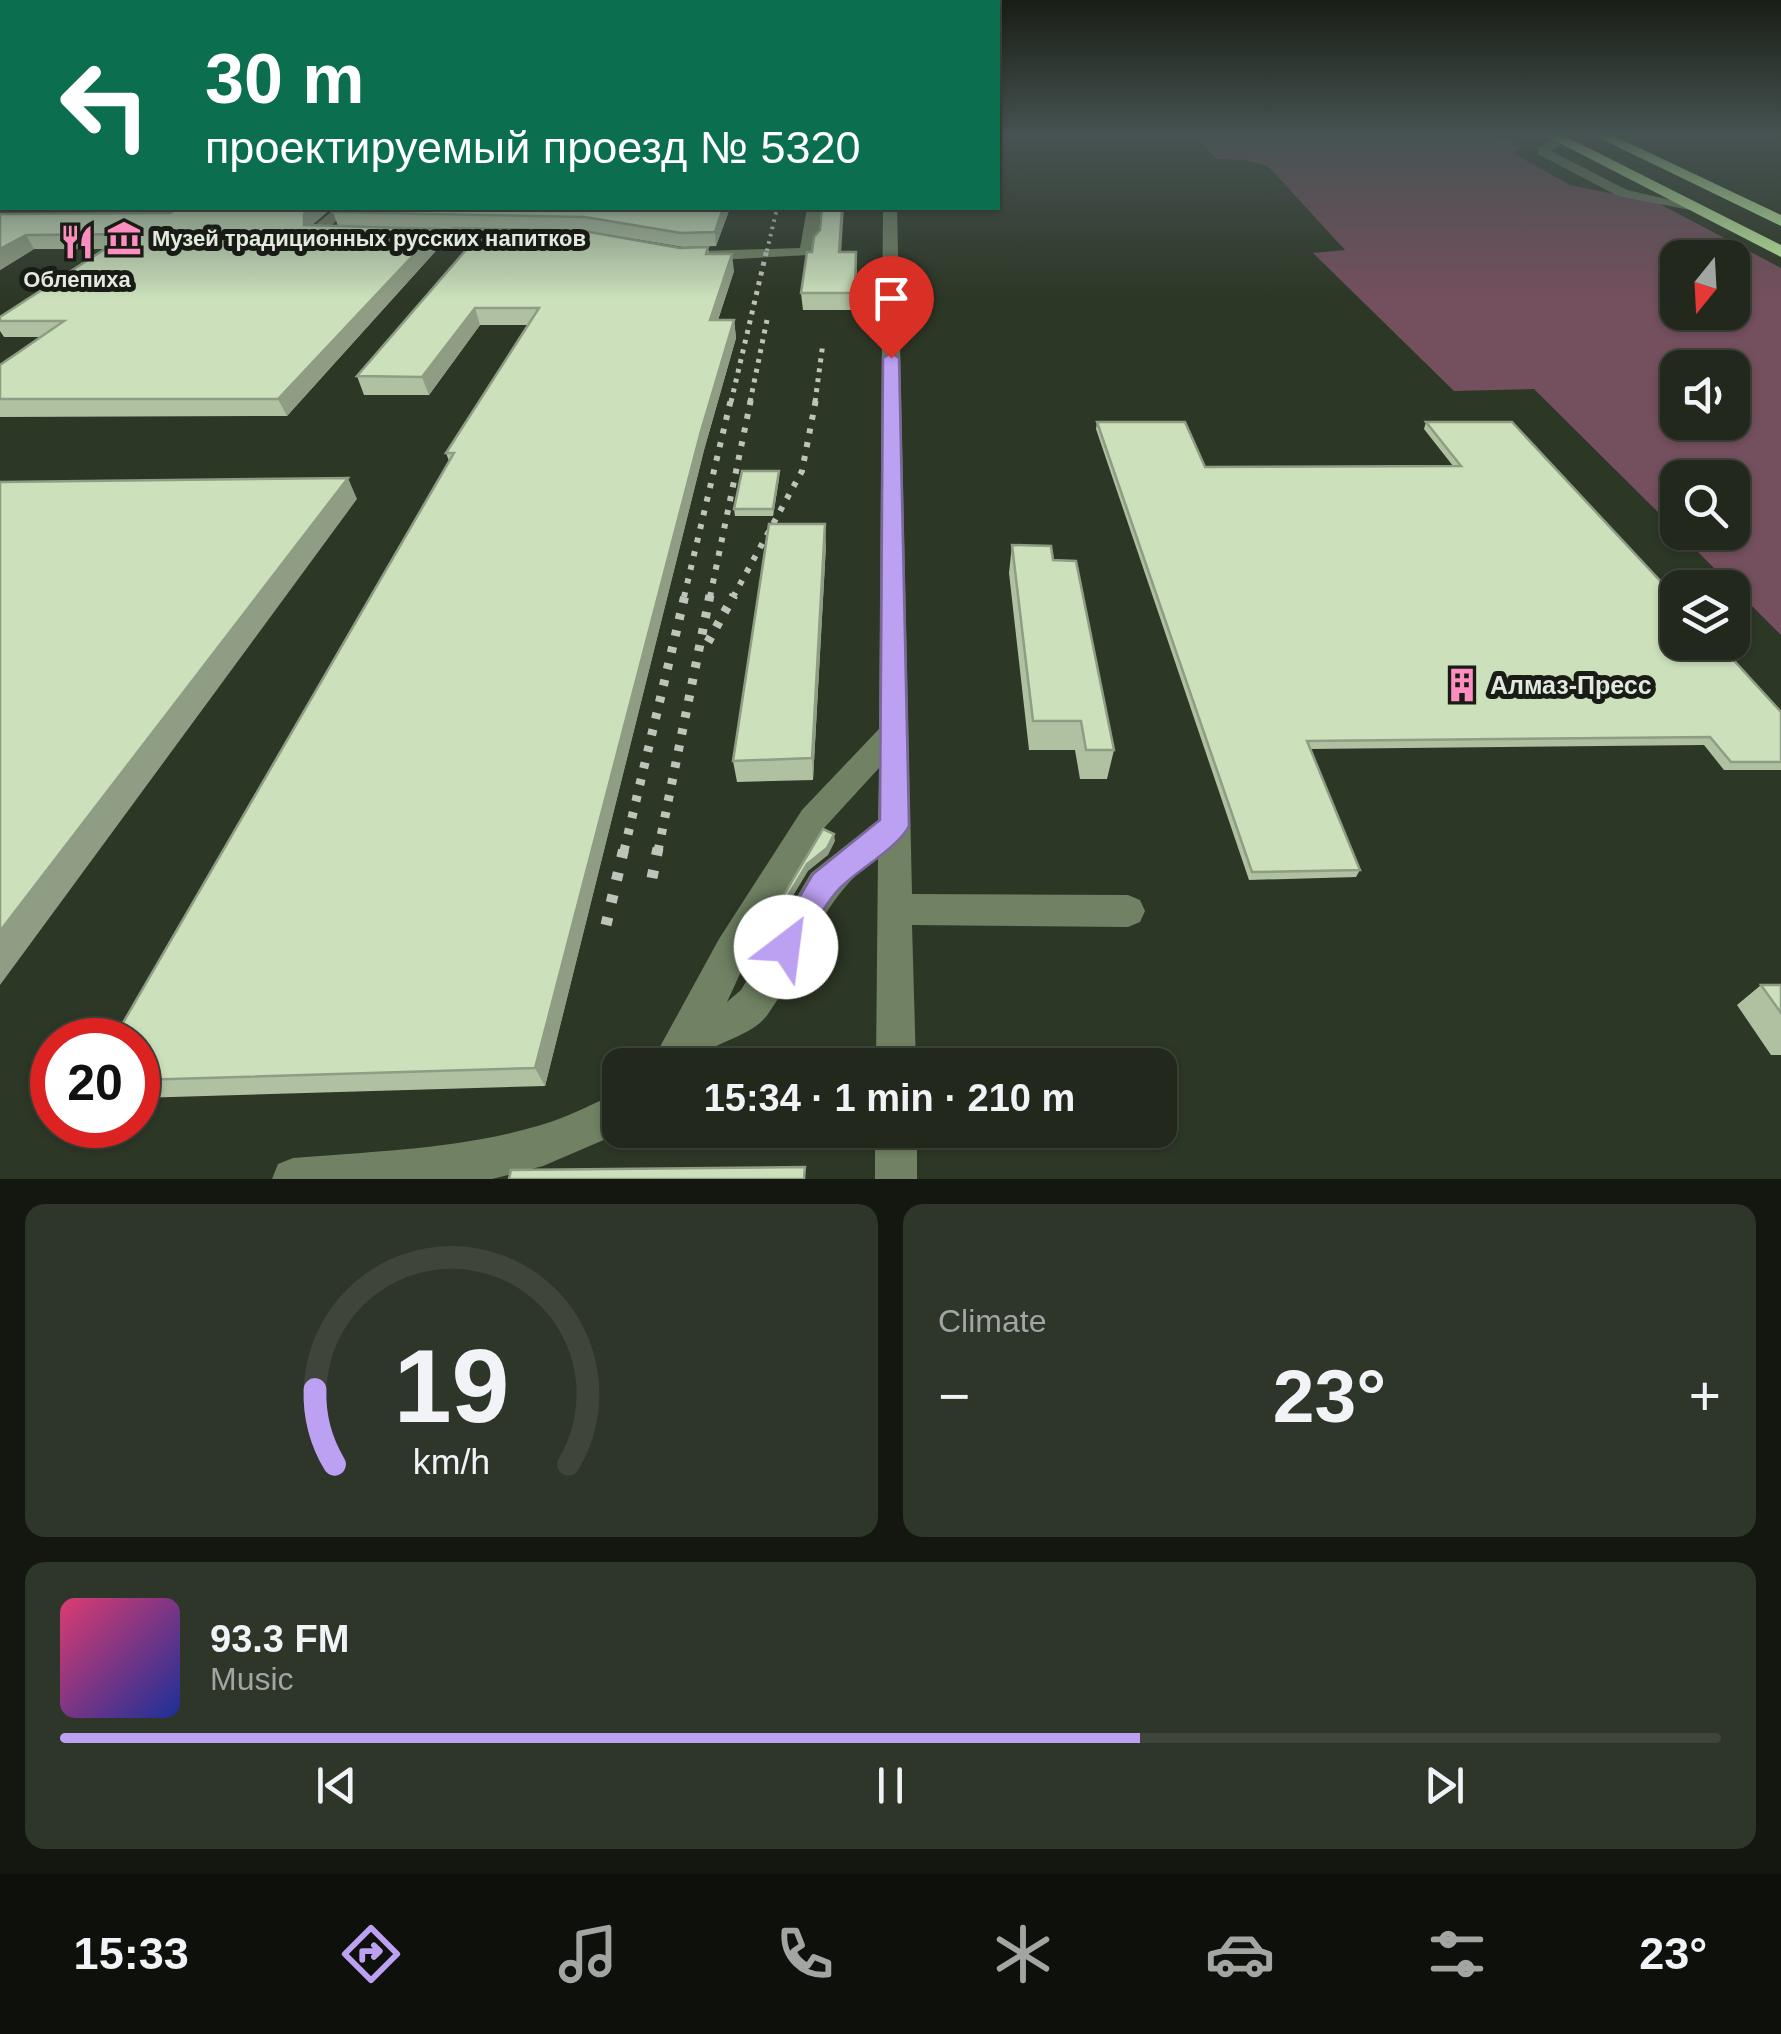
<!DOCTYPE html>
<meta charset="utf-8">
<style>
body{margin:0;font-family:Arial,sans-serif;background:#2e3529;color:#f1f3f6;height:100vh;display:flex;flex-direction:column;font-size:38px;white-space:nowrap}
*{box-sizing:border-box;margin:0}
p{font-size:32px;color:#a2a6a3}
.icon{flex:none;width:55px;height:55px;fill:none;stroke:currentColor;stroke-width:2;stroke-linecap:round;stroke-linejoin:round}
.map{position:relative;height:1179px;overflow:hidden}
.sheet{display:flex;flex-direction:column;gap:25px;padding:25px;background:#13170f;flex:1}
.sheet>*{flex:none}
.banner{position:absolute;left:0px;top:0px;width:1000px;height:210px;box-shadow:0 2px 8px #0004,0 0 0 2px #3f453b;background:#0b6e4f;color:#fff;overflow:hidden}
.needle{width:65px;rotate:198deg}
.tools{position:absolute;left:1660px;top:240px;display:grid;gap:20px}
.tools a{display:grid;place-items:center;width:90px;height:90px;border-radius:20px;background:#22291c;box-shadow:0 2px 8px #0004,0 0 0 2px #3f453b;font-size:50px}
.speed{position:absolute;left:30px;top:1018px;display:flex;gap:20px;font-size:50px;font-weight:700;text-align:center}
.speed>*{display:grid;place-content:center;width:130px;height:130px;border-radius:50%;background:#22291c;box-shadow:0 2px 8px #0004,0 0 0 2px #3f453b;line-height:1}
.speed .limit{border:15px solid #d22;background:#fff;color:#111}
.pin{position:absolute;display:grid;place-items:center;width:85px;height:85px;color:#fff;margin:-102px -42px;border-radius:50% 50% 50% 0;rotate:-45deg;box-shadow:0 0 10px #0007}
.pin .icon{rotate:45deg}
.me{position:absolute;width:110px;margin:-55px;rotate:30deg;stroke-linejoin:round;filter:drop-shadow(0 0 8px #0008)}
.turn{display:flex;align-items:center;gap:35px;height:210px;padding:0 40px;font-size:45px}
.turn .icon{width:130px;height:130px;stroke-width:2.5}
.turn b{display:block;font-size:70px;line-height:85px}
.big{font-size:75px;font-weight:700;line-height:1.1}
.sheet .tile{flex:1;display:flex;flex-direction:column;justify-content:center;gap:15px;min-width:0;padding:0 35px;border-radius:20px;background:#2e3529}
.sheet .dial{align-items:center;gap:0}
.dial svg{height:260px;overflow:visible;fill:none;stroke:#3f453b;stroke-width:7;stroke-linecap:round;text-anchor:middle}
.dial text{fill:#f1f3f6;stroke:none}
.song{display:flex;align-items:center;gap:30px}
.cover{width:120px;height:120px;border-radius:15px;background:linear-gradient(135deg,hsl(340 70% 55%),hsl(230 70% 35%))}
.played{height:10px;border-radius:5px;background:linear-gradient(90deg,#bca0f2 65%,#3f453b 65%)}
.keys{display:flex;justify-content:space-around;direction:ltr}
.heat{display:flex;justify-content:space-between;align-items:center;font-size:55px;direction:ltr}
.sheet .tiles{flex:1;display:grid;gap:25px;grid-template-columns:1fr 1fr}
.tile:last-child{grid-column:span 2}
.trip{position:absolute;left:602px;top:1048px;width:575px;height:100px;border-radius:20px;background:#22291c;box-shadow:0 2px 8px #0004,0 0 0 2px #3f453b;font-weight:700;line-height:100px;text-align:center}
.tab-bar{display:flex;height:160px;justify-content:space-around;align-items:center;background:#0e100b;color:#a2a6a3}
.tab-bar .icon{width:70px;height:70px}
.tab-bar .on{color:#bca0f2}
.tab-bar b{font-size:45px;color:#f1f3f6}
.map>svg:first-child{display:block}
.green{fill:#744f5e;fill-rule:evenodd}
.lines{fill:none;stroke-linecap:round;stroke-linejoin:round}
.minor{fill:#708263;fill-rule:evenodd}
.highway{fill:#c4f1a1;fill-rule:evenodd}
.rail-far4{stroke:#bec4b9;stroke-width:4;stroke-dasharray:2.5 5;stroke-linecap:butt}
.rail-far3{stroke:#bec4b9;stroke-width:5;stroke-dasharray:4 6;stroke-linecap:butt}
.rail-far2{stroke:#bec4b9;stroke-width:6;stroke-dasharray:5 9;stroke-linecap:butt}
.rail-far1{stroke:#bec4b9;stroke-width:9;stroke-dasharray:6 11;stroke-linecap:butt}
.rail{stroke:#bec4b9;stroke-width:11;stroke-dasharray:8 15;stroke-linecap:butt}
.wall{fill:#afc1a1}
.shaded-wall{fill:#8e9d83}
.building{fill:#cbe0bb;stroke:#8e9d83;stroke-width:2.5}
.route{fill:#bca0f2;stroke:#7a689d;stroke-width:2.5}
.labels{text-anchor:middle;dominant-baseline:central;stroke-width:10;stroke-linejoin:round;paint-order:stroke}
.far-poi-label{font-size:22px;font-weight:bold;fill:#e3e9df;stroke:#181c15;text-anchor:start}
.poi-label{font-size:25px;font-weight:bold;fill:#e3e9df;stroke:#181c15;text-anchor:start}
</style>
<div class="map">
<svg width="1781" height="1179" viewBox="0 0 1781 1179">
<rect width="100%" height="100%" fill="#2d3726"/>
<path class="green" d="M1192,134H1496L1520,147L1513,153L1570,185L1658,203L1781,268V635L1678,532H1732V478H1678V532L1534,389L1454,391L1313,253L1345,250L1268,166L1244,160L1217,159ZM1678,258H1732V312H1678ZM1678,368H1732V422H1678Z"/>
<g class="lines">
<path class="minor" d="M1720,134H1731L1732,135L1726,138Z
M1556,138L1566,140L1551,151L1627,190L1697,206L1690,210L1618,196L1538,154V148Z
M0,196H2V204H0Z
M336,208H351L326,230L341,234V240L310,235V229Z
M807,208H821L817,246L809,255L700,261L692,256L700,251L800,248Z
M883,208H897L912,894L1128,895L1140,900L1145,911L1140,922L1128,927L912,925L916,1065H876L878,856C818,901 809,957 768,1014C750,1040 709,1040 693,1065H650L719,939L802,810L879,729ZM879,768L878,820L811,873L741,990L727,1002L745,963L824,828Z
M491,234L498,238L496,241L406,242L399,238L406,234Z
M620,1092V1130H627L543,1166L492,1179H272L278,1164L293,1158C376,1151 461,1149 541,1125C569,1117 593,1103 620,1092Z
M875,1130H917V1179H875Z"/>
<path class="highway" d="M1542,134H1561L1781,245V257Z
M1591,134H1610L1781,215V226Z"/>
<path class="rail-far4" d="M767,251L777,208"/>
<path class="rail-far3" d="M731,402L767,249
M750,402L767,320
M815,402L823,343"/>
<path class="rail-far2" d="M684,597L731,399
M710,597L751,399
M733,597L802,471L816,399"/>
<path class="rail-far1" d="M708,642L734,595
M624,851L685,595
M658,851L710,595"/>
<path class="rail" d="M652,878L658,848
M606,925L624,848"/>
</g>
<path class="wall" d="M337,208H730L716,246L683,247L586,231L680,248L708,247L709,254L734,271L718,320H734L736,338L704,450L545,1086L138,1098V1040L449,461L446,453L528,325H480L429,395H364L357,376L466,250L459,244L455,229L377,227L438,229L442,244L287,416L0,417V365L40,337H4L0,331V317L105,249H34L0,270V214L170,213L338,226L333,212Z
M820,230L857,269L855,310H803L801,293Z
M1097,422L1205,467L1453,466L1424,429L1426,422L1781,712V770H1724L1704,745L1310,749L1360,870L1356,877L1249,880L1096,429Z
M779,471V478L773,516H735L734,509Z
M826,545L813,780L737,782L733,761Z
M1012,545L1053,560L1114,750L1107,779H1080L1075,750H1029L1009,573Z
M1761,985H1781V1055H1771L1737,1005Z"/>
<path class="shaded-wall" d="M311,208H332L309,228L304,225V214Z
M723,208H730L716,246L715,232Z
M842,208H844L840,269L839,252Z
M438,229L442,244L287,416L278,399Z
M26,235L34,249L0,270V249Z
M732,254L734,271L712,338L710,320Z
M475,308L480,325L429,395L422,377Z
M734,320L736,338L704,450L545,1086L535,1068L701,431Z
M779,471V478L773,516V509Z
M348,478L357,499L0,985V931Z
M825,524L826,545L813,780L812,758Z
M834,834L835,841L828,855L808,871L764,944L763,937L807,864Z"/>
<path class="building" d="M179,208H311L304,214V225L438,229L278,399H0V365L64,321H0V317L128,234L26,235L0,249V214L170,213Z
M337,208H723L715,232L681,233L585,217L333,212Z
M822,208H842L839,252H856L855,293H801L807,252H812L814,237L820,230Z
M454,228L584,231L680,248L708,247L706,254H732L710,320H734L701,431L535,1068L138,1080V1040H113L454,453H446L539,308H475L422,377L357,376L472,243Z
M1097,422H1185L1205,467L1461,466L1426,422H1512L1678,600V642H1717L1781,712V762H1731L1710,737L1307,741L1360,870L1252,872Z
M742,471H779L773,509H734Z
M348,478L0,931V482Z
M769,524H825L812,758L733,761Z
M1012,545L1051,546L1053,560L1076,561L1114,750H1086L1081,721H1033Z
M823,829L834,834L827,848L807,864L763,937L760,935Z
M1761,985H1781V1013Z
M805,1167L804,1179H509L511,1170Z"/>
<linearGradient id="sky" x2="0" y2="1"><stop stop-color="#191e15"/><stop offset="0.45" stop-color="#465352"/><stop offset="1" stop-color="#465352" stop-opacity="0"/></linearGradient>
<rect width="1781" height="299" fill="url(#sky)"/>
<path class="route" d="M891,353L899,358L909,826C898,848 857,870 839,889C821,908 810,936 797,957L786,962L775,957L770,947L813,874L880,820L883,358Z"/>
<defs>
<g id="museum-bare" transform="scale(2.7)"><path d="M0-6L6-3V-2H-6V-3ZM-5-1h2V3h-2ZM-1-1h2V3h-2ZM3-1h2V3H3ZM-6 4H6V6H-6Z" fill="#fd8ebf" stroke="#181c15" stroke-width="2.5" paint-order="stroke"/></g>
<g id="restaurant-bare" transform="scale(2.7)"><path d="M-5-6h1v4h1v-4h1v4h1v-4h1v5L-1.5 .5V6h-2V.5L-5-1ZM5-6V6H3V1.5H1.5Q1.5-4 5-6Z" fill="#fd8ebf" stroke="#181c15" stroke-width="2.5" paint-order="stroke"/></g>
<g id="building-bare" transform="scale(2.7)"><path d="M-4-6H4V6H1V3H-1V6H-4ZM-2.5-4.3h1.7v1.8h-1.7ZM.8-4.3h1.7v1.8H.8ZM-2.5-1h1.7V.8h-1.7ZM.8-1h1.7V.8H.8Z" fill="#fd8ebf" stroke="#181c15" stroke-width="2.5" paint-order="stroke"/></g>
</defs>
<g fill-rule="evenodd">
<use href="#museum-bare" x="124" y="238"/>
<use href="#restaurant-bare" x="77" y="242"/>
<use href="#building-bare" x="1462" y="685"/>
</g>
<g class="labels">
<g class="far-poi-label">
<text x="152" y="238">Музей традиционных русских напитков</text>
<text x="77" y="279" text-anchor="middle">Облепиха</text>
</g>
<g class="poi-label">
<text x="1490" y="685">Алмаз-Пресс</text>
</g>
</g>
</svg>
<div class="tools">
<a><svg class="needle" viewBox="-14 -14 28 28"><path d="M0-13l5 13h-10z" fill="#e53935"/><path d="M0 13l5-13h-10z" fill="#a2a6a3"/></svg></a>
<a><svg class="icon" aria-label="sound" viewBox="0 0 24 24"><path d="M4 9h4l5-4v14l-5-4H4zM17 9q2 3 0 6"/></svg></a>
<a><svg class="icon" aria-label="search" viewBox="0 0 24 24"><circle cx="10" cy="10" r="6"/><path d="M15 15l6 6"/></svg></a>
<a><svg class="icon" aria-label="layers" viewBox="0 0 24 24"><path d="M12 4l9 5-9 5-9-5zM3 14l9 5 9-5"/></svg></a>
</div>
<div class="speed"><div class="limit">20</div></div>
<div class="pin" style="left:891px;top:358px;background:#d93025"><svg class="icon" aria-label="arrive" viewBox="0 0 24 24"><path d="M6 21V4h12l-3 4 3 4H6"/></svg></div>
<svg class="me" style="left:786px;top:947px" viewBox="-20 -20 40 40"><circle r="19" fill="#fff"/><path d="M0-13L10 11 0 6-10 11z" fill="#bca0f2"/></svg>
<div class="trip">15:34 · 1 min · 210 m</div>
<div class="banner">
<div class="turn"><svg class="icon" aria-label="left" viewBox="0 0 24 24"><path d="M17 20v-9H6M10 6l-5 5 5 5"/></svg><div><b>30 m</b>проектируемый проезд № 5320</div></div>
</div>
</div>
<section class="sheet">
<div class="tiles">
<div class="tile dial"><svg viewBox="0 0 100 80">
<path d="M14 69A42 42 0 1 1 86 69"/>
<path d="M14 69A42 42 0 0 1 8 46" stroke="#bca0f2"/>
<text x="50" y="56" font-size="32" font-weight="700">19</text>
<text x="50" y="72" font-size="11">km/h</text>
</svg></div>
<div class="tile"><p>Climate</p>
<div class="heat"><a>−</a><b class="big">23°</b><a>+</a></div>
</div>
<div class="tile">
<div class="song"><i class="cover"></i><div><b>93.3 FM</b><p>Music</p></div></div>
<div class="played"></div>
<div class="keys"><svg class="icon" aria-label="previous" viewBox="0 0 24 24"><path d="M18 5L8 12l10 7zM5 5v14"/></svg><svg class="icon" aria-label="pause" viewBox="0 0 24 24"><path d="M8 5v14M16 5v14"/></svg><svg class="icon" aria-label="next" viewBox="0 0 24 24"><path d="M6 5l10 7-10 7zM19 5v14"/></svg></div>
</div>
</div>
</section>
<nav class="tab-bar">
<b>15:33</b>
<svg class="icon on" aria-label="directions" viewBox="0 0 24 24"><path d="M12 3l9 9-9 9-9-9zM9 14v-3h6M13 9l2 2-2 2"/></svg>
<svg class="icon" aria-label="music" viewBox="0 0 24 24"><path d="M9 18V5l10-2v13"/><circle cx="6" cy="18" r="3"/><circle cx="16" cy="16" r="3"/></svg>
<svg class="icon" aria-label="phone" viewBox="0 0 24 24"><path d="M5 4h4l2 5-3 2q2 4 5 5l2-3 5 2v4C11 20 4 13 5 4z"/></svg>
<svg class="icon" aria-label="climate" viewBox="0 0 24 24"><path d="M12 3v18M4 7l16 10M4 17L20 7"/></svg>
<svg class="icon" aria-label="car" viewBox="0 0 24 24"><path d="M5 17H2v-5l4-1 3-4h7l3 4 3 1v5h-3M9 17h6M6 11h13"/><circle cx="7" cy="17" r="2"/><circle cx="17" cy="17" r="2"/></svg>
<svg class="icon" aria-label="filters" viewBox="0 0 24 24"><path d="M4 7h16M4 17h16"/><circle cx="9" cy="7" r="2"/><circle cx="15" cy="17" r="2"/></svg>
<b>23°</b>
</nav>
